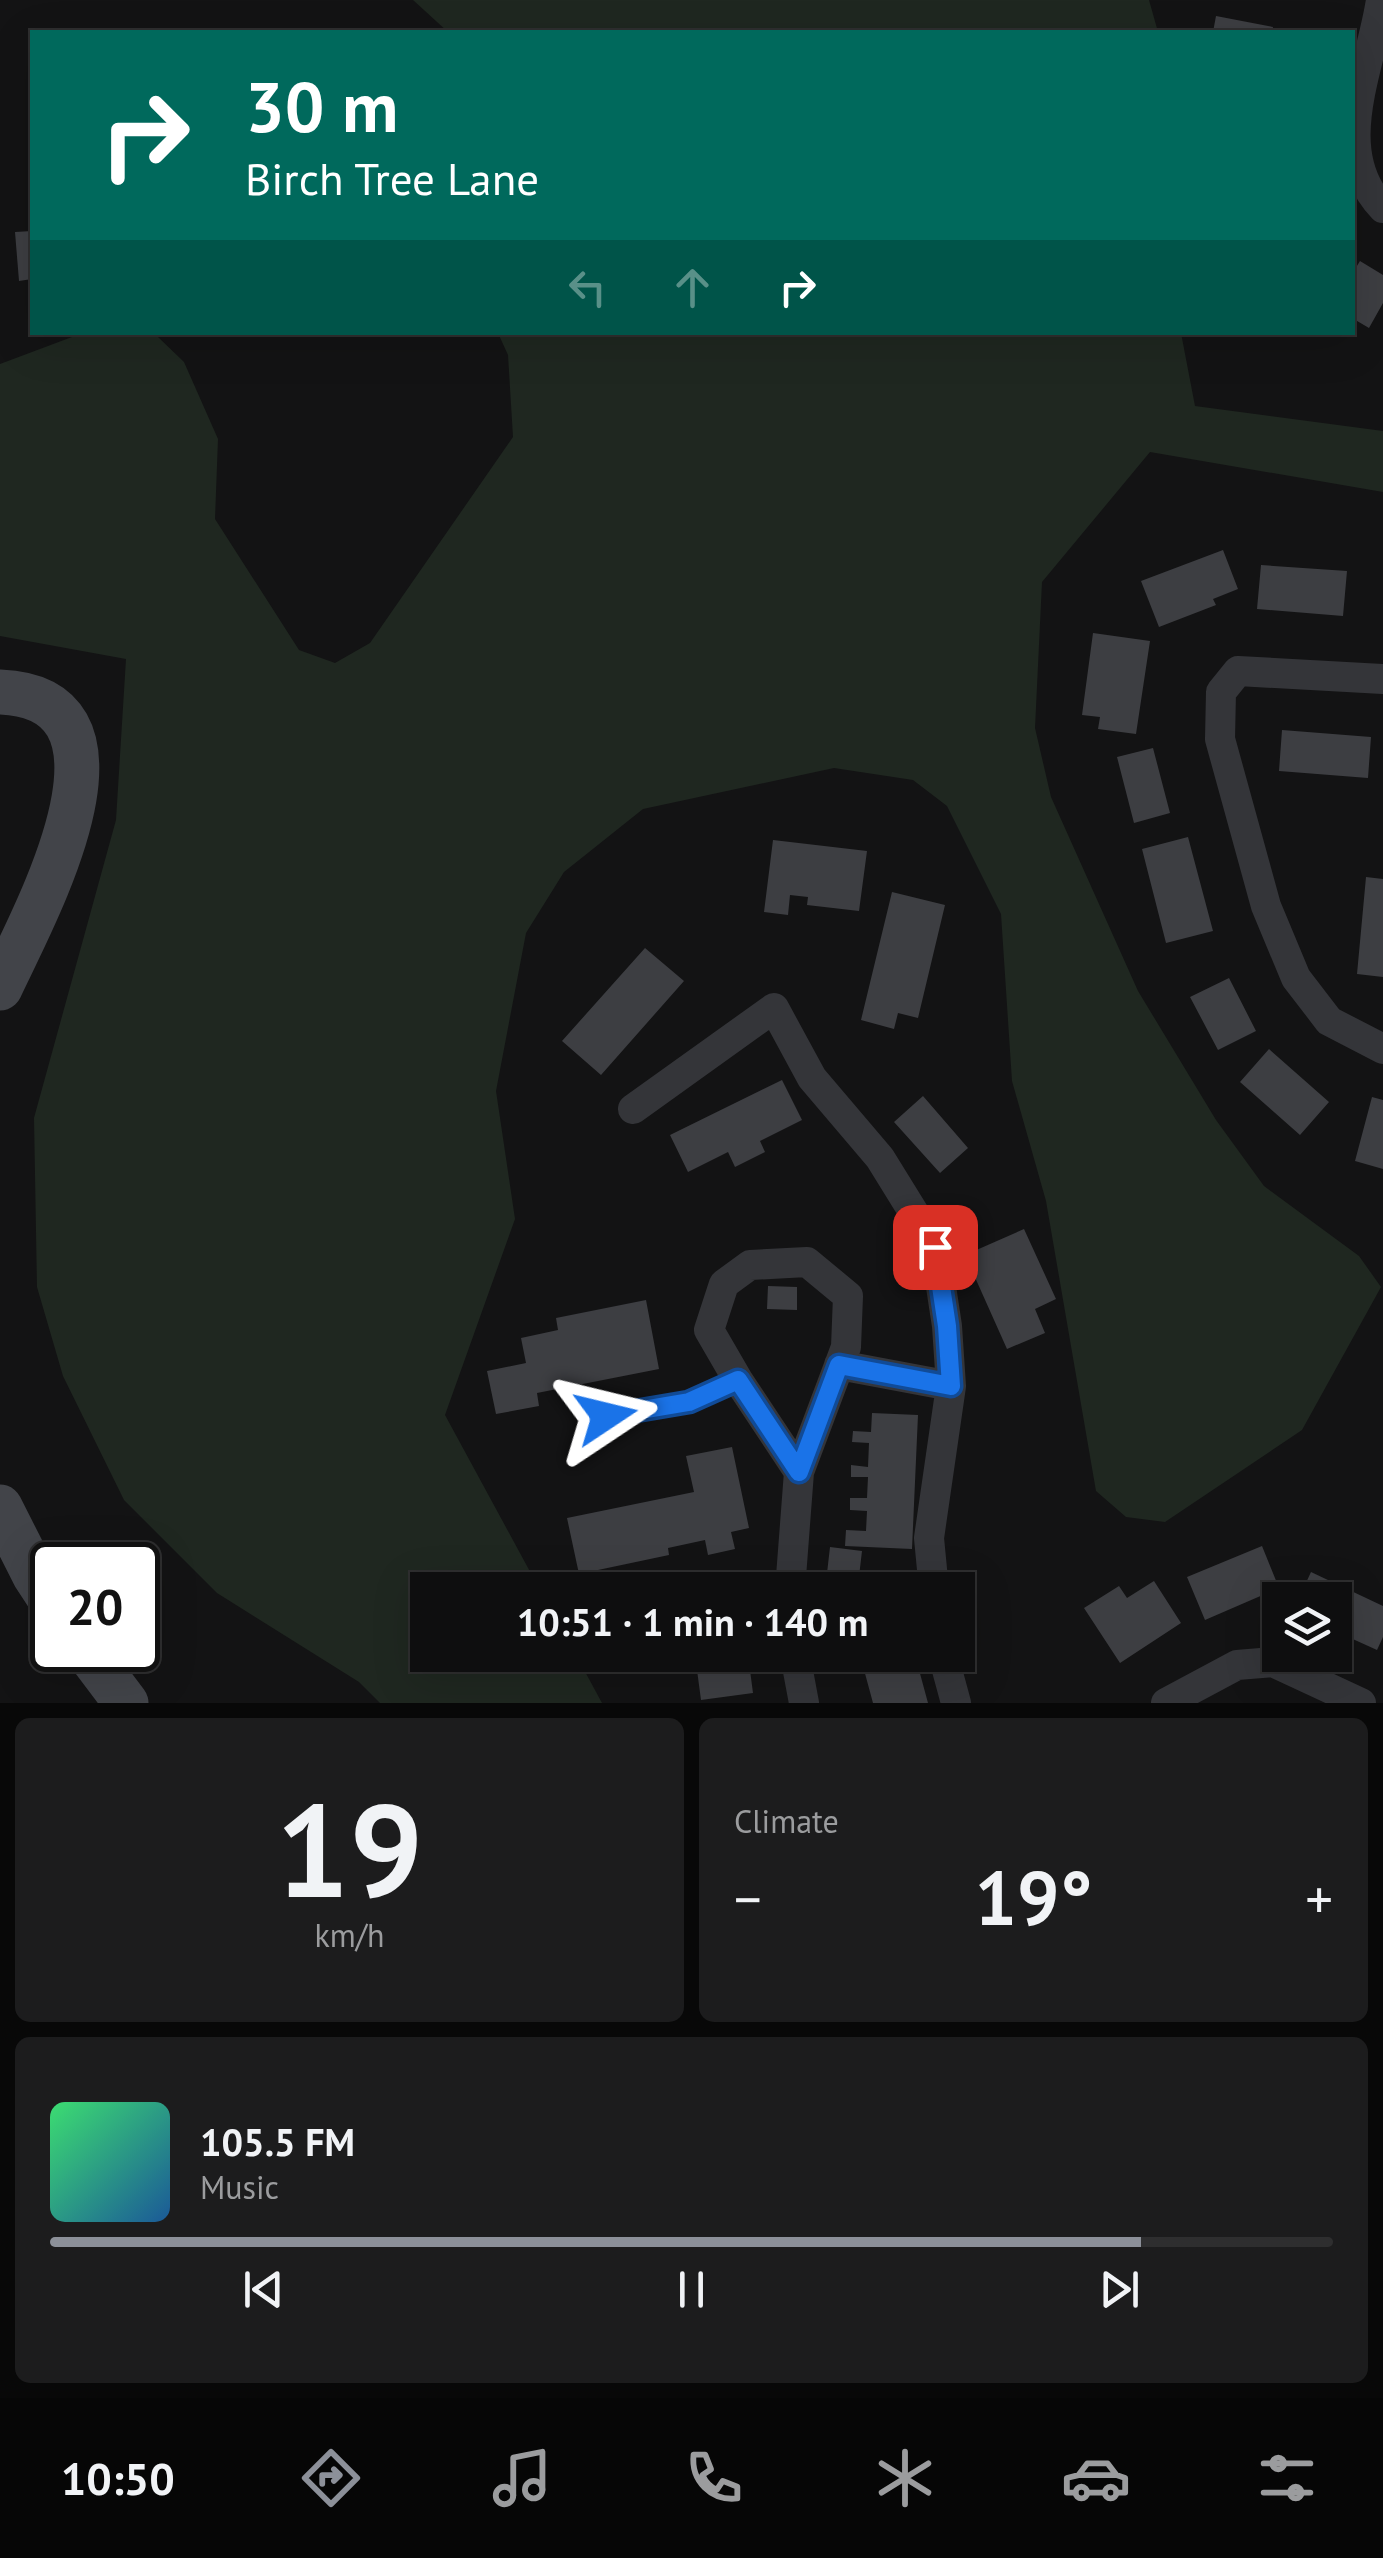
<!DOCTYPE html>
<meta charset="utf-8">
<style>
body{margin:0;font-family:"PT Sans",sans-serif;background:#1c1c1d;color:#f1f3f6;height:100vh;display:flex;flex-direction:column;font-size:38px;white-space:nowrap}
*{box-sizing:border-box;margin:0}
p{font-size:32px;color:#9b9c9e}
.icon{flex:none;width:55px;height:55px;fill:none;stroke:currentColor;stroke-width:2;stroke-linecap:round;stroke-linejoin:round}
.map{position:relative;height:1703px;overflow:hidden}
.details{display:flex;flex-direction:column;gap:15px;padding:15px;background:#080808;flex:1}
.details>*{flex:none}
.guide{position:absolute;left:30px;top:30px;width:1325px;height:305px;border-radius:0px;box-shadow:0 10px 40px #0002,0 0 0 2px #2e2e2f;background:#00695c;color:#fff;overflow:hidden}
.buttons{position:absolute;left:1262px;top:1582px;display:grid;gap:20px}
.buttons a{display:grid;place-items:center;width:90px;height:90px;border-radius:0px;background:#0e0e0f;box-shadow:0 10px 40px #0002,0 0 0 2px #2e2e2f;font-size:50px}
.speed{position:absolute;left:30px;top:1542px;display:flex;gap:20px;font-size:50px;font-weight:700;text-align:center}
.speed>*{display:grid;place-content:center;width:130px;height:130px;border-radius:50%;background:#0e0e0f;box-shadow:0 10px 40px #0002,0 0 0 2px #2e2e2f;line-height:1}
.speed .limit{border:5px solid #111;border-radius:15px;background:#fff;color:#111}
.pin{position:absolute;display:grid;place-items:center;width:85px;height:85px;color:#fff;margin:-42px;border-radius:20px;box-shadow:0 5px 15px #0006}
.me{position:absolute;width:110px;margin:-55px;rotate:80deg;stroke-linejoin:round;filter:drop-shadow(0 0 8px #0008)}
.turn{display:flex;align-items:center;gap:35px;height:210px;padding:0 50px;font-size:45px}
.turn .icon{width:130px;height:130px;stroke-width:2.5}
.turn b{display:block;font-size:70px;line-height:85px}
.lanes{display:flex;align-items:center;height:95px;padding:0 50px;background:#0003;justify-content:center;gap:50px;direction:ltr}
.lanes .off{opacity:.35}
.big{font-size:75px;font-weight:600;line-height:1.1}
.details .tile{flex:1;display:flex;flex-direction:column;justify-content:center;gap:15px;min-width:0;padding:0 35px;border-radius:15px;background:#1c1c1d}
.details .dial{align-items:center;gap:0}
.dial b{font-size:130px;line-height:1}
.song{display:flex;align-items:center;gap:30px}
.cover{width:120px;height:120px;border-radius:15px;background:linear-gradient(135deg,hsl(140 70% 55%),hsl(210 70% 35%))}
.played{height:10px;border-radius:5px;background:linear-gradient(90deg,#8c9099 85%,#2e2e2f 85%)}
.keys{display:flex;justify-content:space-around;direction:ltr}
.heat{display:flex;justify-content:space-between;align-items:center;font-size:55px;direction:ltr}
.details .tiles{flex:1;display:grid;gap:15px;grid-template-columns:1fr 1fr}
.tile:last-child{grid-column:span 2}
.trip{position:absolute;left:410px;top:1572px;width:565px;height:100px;border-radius:0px;background:#0e0e0f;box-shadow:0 10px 40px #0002,0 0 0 2px #2e2e2f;font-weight:600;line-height:100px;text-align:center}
.dock{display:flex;height:160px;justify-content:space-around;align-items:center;background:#060606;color:#9b9c9e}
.dock .icon{width:70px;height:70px}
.dock .current{color:#8c9099}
.dock b{font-size:45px;color:#f1f3f6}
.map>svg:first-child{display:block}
.green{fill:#1f2720}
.building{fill:#3d3e42}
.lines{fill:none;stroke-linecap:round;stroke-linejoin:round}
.lane{stroke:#343539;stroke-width:15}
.street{stroke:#343539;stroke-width:30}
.secondary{stroke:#424449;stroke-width:45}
.route-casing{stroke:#114b97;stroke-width:25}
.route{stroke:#1a73e8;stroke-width:18}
</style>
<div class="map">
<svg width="1383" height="1703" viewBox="0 0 1383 1703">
<rect width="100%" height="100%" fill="#131314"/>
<path class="green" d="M413,0H1149L1158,32H448Z
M498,333H1181L1195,406L1383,431V492L1150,452L1042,582L1035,728L1051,797L1138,991L1216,1120L1264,1186L1359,1256L1381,1287L1302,1430L1165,1522L1126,1517L1096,1491L1046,1201L1012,1081L1001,914L947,806L913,780L834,768L643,809L564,872L526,933L496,1091L515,1219L445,1415L540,1590H428V1655H576L602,1703H380L359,1682L217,1593L124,1500L63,1376L37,1287L34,1118L116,820L126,659L0,636V364L80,334L158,337L184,362L218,439L215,519L299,650L335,663L370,643L513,437L508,355Z"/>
<path class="building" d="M1216,16L1273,27L1272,32H1213Z
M32,231V279L19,281L15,232Z
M1360,261L1383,275V303L1369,328L1352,318V274Z
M1223,550L1238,589L1213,599L1216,605L1159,627L1141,581Z
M1261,565L1347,571L1343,616L1257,609Z
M1093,633L1150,641L1136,734L1098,729L1100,717L1082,715Z
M1282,730L1371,737L1368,778L1279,771Z
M1153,748L1170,813L1134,823L1117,757Z
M1188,837L1213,931L1166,943L1142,849Z
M773,840L867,851L859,911L807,905L808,897L790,895L788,915L764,912Z
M1366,877L1383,879V977L1357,974Z
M892,892L945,905L918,1018L898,1013L894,1029L861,1020Z
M645,948L684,981L601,1075L562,1041Z
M1229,978L1256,1031L1218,1050L1190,997Z
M1269,1049L1329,1102L1300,1135L1240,1082Z
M782,1080L802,1120L760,1141L765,1152L735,1167L728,1152L688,1172L670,1135Z
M923,1096L968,1148L940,1173L894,1122Z
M1372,1097L1383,1100V1169L1355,1161Z
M1024,1229L1056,1299L1035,1309L1045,1333L1007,1349L965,1255Z
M768,1286L797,1287V1310L767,1309Z
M646,1300L659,1369L537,1393L539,1406L496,1414L487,1371L526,1363L521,1338L558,1330L556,1318Z
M872,1413L918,1415L912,1549L845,1546L846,1530L866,1531L867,1511L850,1510V1498H867L868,1477H851V1465L868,1467L869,1443L852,1442L853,1431L871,1432Z
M732,1447L749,1528L731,1532L735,1549L708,1555L705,1540L668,1548L669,1555L579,1574L567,1518L694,1492L686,1456Z
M1262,1546L1279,1588L1205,1620L1187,1577Z
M830,1547L862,1551L858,1585L826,1582Z
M1311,1572L1383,1606V1637L1377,1650L1335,1631V1600H1298Z
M1154,1581L1181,1623L1120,1663L1084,1608L1119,1586L1127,1598Z
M745,1583L746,1590H707V1588Z
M695,1655H748L753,1693L701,1700Z
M860,1655H915L928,1703H873Z"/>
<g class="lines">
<path class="lane" d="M606,1416L689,1401L738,1380"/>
<path class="street" d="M1381,0C1371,68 1328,151 1383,208
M1383,679L1238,671L1221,692L1220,739L1266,906L1296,978L1329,1021L1383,1049
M633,1109L774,1008L812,1078L880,1158L935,1247L947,1326L951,1386L929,1538L934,1590
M839,1365L951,1386
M790,1590L799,1472L846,1347L848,1296L807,1262L750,1265L724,1284L709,1330L738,1380L799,1472
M795,1655L804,1703
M943,1655L956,1703
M1166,1703L1237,1665L1273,1662L1361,1703"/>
<path class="secondary" d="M0,692C155,698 33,917 0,988
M0,1507L35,1576L52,1602
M86,1650L126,1703"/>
</g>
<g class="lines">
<g class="route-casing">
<path id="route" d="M606,1416L689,1402L738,1380L799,1472L839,1365L951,1386L947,1326L935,1247"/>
</g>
<use href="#route" class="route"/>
</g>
</svg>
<div class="buttons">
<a><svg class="icon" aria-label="layers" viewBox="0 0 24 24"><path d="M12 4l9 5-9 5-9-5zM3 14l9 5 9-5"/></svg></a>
</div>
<div class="speed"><div class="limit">20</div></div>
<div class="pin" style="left:935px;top:1247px;background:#d93025"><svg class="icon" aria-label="arrive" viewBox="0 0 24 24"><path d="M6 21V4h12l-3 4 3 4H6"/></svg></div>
<svg class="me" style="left:606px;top:1416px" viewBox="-20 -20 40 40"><path d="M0-17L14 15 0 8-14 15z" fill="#1a73e8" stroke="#fff" stroke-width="4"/></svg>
<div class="trip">10:51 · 1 min · 140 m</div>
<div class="guide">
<div class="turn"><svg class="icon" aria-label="right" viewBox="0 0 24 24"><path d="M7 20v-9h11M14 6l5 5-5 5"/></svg><div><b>30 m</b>Birch Tree Lane</div></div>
<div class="lanes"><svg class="icon off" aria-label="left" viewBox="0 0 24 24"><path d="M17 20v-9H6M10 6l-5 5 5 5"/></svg><svg class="icon off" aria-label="ahead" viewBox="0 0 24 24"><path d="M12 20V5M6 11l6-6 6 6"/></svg><svg class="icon" aria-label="right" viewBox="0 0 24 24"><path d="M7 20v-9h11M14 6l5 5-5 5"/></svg></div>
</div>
</div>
<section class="details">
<div class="tiles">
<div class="tile dial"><b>19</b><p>km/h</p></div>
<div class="tile"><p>Climate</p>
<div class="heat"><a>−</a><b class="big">19°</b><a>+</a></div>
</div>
<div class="tile">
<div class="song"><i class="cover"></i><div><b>105.5 FM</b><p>Music</p></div></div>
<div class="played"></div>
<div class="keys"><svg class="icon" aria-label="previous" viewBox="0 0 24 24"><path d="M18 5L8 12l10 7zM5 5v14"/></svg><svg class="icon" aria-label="pause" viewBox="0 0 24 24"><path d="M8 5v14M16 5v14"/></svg><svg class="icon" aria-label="next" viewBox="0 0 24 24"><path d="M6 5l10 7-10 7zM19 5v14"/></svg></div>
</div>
</div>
</section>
<nav class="dock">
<b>10:50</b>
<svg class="icon current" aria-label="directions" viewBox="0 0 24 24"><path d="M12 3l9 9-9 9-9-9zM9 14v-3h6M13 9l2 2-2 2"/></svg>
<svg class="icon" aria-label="music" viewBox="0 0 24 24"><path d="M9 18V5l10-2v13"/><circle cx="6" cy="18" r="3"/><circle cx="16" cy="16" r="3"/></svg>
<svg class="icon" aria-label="phone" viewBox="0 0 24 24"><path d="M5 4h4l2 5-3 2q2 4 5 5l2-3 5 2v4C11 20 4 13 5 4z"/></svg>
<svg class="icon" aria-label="climate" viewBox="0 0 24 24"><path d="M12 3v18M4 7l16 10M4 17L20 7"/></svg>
<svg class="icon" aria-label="car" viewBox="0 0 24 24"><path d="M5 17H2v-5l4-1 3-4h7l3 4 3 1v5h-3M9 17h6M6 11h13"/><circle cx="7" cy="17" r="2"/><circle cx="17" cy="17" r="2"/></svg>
<svg class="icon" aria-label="filters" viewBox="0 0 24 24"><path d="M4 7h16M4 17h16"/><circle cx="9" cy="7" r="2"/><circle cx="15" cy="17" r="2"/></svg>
</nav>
